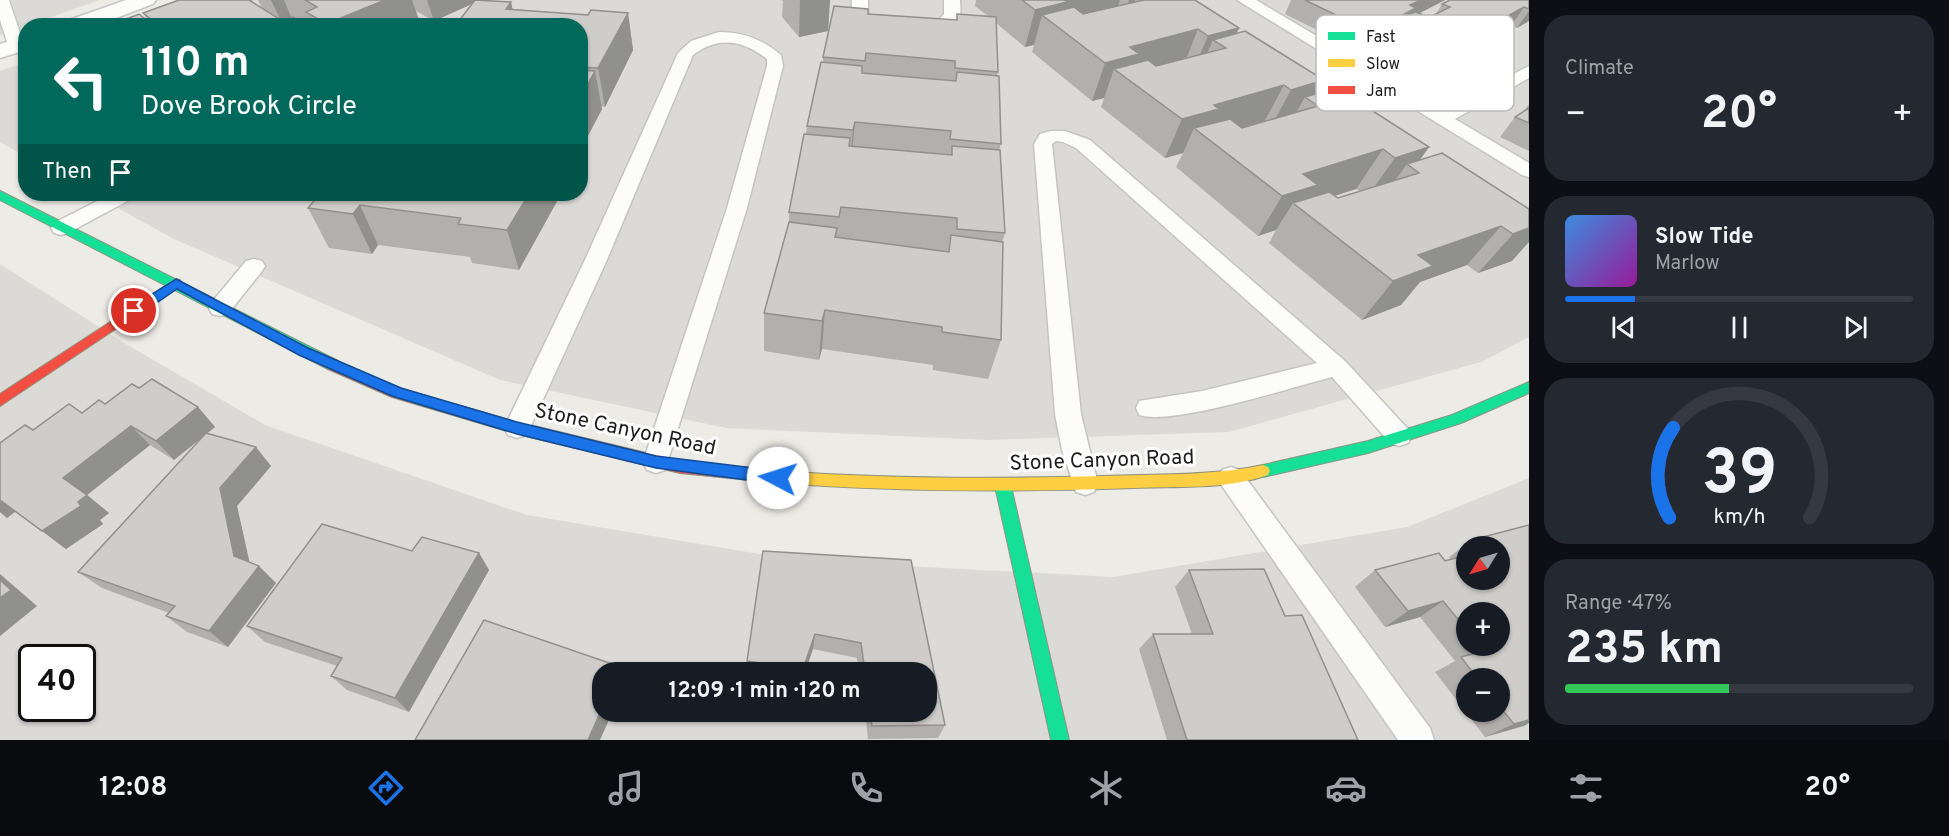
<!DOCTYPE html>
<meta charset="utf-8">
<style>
body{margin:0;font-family:Overpass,sans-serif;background:#242831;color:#f1f3f6;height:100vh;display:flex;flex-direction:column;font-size:22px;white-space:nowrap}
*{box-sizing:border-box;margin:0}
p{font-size:20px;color:#9ea1a6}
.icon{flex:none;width:33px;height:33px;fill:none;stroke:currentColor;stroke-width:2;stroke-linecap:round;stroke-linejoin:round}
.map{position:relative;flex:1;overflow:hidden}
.side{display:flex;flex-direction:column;gap:15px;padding:15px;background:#0d0f14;width:420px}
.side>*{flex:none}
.banner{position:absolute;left:18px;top:18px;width:570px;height:183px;border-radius:24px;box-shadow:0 2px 4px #0004;background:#00695c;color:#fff;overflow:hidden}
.needle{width:39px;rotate:233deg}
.controls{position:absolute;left:1456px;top:536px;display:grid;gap:12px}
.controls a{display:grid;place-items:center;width:54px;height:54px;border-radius:50%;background:#171b24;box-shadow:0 2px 4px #0004;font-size:30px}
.speed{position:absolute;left:18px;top:644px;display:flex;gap:12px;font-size:30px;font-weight:700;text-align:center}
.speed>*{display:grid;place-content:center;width:78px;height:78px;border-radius:50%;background:#171b24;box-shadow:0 2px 4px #0004;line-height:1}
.speed .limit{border:3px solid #111;border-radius:9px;background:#fff;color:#111}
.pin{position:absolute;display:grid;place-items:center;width:51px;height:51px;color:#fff;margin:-26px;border:3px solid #fff;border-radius:50%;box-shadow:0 2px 6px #0007}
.me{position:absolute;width:66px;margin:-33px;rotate:275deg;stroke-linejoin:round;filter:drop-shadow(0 0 4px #0008)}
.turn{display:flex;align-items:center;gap:21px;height:126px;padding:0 24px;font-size:27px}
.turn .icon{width:78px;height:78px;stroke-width:2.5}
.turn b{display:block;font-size:42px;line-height:51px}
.then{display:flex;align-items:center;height:57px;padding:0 24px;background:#0003;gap:12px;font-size:22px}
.big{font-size:45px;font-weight:700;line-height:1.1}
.side .tile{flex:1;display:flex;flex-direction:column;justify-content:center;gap:9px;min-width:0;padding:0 21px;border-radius:24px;background:#242831}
.side .dial{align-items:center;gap:0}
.dial svg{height:156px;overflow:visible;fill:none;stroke:#363941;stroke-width:7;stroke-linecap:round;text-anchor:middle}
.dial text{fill:#f1f3f6;stroke:none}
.song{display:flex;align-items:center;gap:18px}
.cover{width:72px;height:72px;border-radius:9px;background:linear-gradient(135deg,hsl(210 70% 55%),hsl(300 70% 35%))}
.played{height:6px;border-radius:3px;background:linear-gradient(90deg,#1a73e8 20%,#363941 20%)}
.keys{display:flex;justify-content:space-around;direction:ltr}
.heat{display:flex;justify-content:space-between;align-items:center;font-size:33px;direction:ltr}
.charge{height:9px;border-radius:4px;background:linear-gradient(90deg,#34c759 47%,#363941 0)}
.trip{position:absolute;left:592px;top:662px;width:345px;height:60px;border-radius:24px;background:#171b24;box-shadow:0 2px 4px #0004;font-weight:700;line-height:60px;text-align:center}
.tabs{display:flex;height:96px;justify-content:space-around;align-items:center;background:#090b0e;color:#9ea1a6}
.tabs .icon{width:42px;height:42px}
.tabs .on{color:#1a73e8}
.tabs b{font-size:27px;color:#f1f3f6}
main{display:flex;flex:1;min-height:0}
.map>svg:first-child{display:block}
.residential{fill:#dbdad7;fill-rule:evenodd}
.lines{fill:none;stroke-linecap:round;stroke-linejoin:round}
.lane-casing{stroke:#c4c4c2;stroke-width:3}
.street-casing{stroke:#c4c4c2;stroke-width:3}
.fast-casing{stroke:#90947f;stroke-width:2}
.slow-casing{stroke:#90947f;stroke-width:2}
.jam-casing{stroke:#90947f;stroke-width:2}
.lane{fill:#fcfcfb;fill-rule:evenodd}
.street{fill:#fcfcfb;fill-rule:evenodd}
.fast{fill:#16e098;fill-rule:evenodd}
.slow{fill:#ffcf43;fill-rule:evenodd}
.jam{fill:#f24e42;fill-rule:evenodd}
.wall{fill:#b1b0ad;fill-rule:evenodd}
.shaded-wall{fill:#90908d}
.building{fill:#cecdc9;stroke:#90908d;stroke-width:1.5}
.route{fill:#1a73e8;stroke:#114b97;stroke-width:1.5}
.labels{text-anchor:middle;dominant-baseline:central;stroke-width:6;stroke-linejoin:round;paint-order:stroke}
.street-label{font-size:21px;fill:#1d1d1d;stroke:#fff}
.key{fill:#fff;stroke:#bbb;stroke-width:1.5}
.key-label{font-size:16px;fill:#1d1d1d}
</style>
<main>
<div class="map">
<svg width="1529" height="740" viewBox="0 0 1529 740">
<rect width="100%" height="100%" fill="#ecebe6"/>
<path class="residential" d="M0,0H100L0,35Z
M194,0H1529V337L1481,362L1229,432L988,440L726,428L500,380L174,239L92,194H580V26L125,25Z
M25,62H26L25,156L0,142V71Z
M0,264L126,344L265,425L527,515L795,560L1113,577L1407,527L1529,478V740H0ZM1467,546H1500V579H1467ZM1467,612H1500V645H1467ZM32,657H82V708H32ZM603,672H927V711H603ZM1467,678H1500V711H1467Z"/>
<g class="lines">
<g class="lane-casing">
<path id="lane" d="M0,0H9L24,45L22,48H10L8,45L0,20Z
M852,0H868V14L889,29L887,32C869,37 849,18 852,0Z
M944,0H960C960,4 961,11 960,15C955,30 926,40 912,36L910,33L912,30L937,22L944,14Z
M1237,0H1256L1443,111L1529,66V78L1455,119L1529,163V177L1522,175Z
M719,32C743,32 762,39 781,55L783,66L747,208L665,470L656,473L647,470L643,462L727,208L767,66V59C743,40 718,36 693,55L606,262L530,428L526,435L517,438L508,435L504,428L584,262L678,53L691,41Z
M1051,131H1065L1090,140L1345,361L1408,429L1412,436L1408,443L1399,446L1390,443L1332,377C1293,387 1172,426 1139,415L1136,408L1139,401L1202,391L1317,363L1076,148L1063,142L1056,141L1052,144L1081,414L1098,484L1094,492L1085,495L1076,492L1062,450L1055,414L1034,144L1040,134Z
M111,194H136L133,198L68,233L61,235L54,233L51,228L54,223Z
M254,259L262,261L265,266L262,271L228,314L220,316L212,314L209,308L212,302L246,261Z
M1231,467L1240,470L1430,728L1434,740H1398L1222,486L1218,478L1222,470Z"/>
</g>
<g class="street-casing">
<path id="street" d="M126,0H156L153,4L95,26H64L66,21Z
M26,36V50L0,58V44Z"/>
</g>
<g class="fast-casing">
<path id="fast" d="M0,191L338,361L340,365L333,370L328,369L0,200Z
M1529,382V393L1461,423L1368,453L1263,477L1258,475L1256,471L1258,467L1263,465L1368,441L1452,415Z
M1003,480L1008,481L1011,486L1069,740H1051L995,486L998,481Z"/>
</g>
<g class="slow-casing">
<path id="slow" d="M1263,465L1268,467L1270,471L1268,475C1226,490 1177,486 1133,488C1015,492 897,492 779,483L774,481L772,477L774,473L779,471C887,479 995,479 1104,476C1157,474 1211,476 1263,465Z"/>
</g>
<g class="jam-casing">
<path id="jam" d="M176,279L180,280L182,283L180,286L0,406V394Z
M333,360L401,389L517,422L680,461L779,471L784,473L786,477L784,481L779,483L680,473L517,434L392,397L328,369L326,365Z"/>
</g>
<use href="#lane" class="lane"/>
<use href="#street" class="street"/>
<use href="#fast" class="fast"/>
<use href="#slow" class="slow"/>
<use href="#jam" class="jam"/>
</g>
<path class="wall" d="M179,0H252L254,3L262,8L258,0H482L511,2L512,9L588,15L591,10L628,13L633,50L605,107L601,106L602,109L580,151V26H455L471,4L434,21L416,11L421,26H108L139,14L149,22L143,13Z
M781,0H830L828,31L799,37L782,17L783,1Z
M976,0H1195L1239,28L1236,34L1316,94L1429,147L1420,160L1529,209L1512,261L1478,273L1467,265L1420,282L1401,305L1362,320L1269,243L1276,230L1258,236L1176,167L1183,153L1165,158L1101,107L1104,98L1092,101L1032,52L1034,45L1025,47L996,23L998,72L997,76L1001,144L999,150L1005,233L1002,242L1001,340L988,379L933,370V365L822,349L819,360L764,351V313L789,222V212L806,134L807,126L823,62V57L868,14L956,20L957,14L988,16L975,6ZM1356,189L1360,191L1338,198L1334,196Z
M1291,0H1445L1420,13L1430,17L1436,14L1442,4L1529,0V21L1517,28L1511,26L1503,31L1497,39L1484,46L1478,44L1468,50L1464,57L1418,83L1359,54L1363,49L1334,36L1331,37L1285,14Z
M1529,104V151L1500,137L1515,117L1522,113Z
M561,194L519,270L472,263L470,257L378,245L372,254L329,248L308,208Z
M139,388L198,407L215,427L207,433L271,466L237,506L249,562L276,583L228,647L187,632L166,616L169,613L102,588L78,572L205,435L174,460L150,445L87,495L109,513L100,520L103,524L66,549L16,511L7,518L0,512V443L33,430L105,404Z
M1529,525V723L1485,737L1435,672L1455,661L1420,617L1385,627L1355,587L1375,570L1451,559L1449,557L1472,540ZM1467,546H1500L1467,579ZM1467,612L1500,645H1467ZM1467,678H1500V711H1467Z
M412,551L479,553L489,570L409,712L347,690L331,676L337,666L265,642L247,626Z
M911,560L945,725L938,738L868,739L865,711H927V672H859L857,658L813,649L805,672H747V661Z
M1189,570L1285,616L1358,740H1167L1139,649L1153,634H1192L1175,587Z"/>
<path class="shaded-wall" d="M271,0H284L292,19L282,23Z
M385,0H412L421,26H327L326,24Z
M427,0H481L434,21Z
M800,0H830L828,31L799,37Z
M1059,0H1120L1114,19L1042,15L1034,45L1025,47L1035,10Z
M1129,0H1135L1128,22L1121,24Z
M1421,0H1445L1410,18L1371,35L1374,30L1410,5Z
M511,2L516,26L506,9Z
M1524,7L1511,26L1503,31L1497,39L1484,46L1498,27L1506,17Z
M1529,11V21L1517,28Z
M628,13L633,50L605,107L598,68Z
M1345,17L1334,36L1331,37L1342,18Z
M173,21L175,26H161Z
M1492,24L1478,44L1468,50L1464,57L1418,83L1431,63L1473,35Z
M1239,28L1222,65L1226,48L1213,40L1199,71L1192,73L1208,36Z
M1198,29L1183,67L1114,69L1104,98L1092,101L1105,63L1130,47Z
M595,71L602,109L580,151V98Z
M1324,80L1312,102L1305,97L1291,122L1270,128L1291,90Z
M1284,85L1263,124L1209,140L1194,128L1183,153L1165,158L1182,119L1214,105Z
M855,122L851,161L849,169L853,130Z
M1429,147L1413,169L1407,164L1388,190L1367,197L1395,158Z
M1383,149L1356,189L1306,205L1293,203L1276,230L1258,236L1282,196L1303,174Z
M529,194H561L519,270L507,230Z
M360,205L378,245L372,254L353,214Z
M1501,226L1467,265L1420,282L1401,305L1362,320L1393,281L1418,255Z
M1529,228V242L1512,261L1478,273L1513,234Z
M825,310L822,349L819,360L822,321Z
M198,407L215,427L174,460L156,441Z
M131,426L150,445L87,495L109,513L100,520L103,524L66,549L42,531L63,478Z
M256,447L271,466L237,506L252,573L234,556L220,488Z
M0,499L16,511L7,518L0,512Z
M479,553L489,570L409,712L395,698Z
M259,566L276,583L228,647L209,631Z
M0,574L37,606L0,636Z
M1443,601L1420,617L1385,627L1408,611Z
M815,634L813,649L805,672H803Z
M603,706V711H613L600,740H588Z
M1529,720V723L1524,726L1485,737L1514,724Z"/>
<path class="building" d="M179,0H249L282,21L293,17L308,26H179L173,21L160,26L143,13Z
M305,0H385L326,24L306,12L317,7Z
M475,0L511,2L506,9L588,15L591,10L628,13L598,68L580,67V26H455Z
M1022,0H1064L1067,2L1035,10Z
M1144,0H1195L1239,28L1208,36L1198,29L1130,47L1139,54L1105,63L1042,15L1074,7L1083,14Z
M1305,0H1421L1410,5L1416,8L1374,30L1345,17L1342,18Z
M1450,0H1529V9L1524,7L1506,17L1511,19L1498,27L1492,24L1473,35L1477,37L1431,63L1371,35L1415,12L1430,17L1450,7L1442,4Z
M834,6L868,9V14L957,20V14L996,17L998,72L955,68V61L866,53L865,61L823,57Z
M139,14L153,25L108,26Z
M1245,31L1324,80L1291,90L1284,85L1214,105L1219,109L1182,119L1114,69L1148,60L1156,66L1226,48L1213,40Z
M821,62L862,66V73L956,81L957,72L999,76L1001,144L950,139L951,131L855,122L853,130L807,126Z
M580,70L595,71L580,98Z
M1337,88L1429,147L1395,158L1383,149L1303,174L1318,185L1282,196L1194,128L1230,119L1242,128L1318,106L1305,97Z
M1529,108V123L1515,117Z
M804,134L850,138L849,146L952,155V146L1000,150L1005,233L957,229V218L841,207L839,217L789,212Z
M1442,153L1529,209V228L1513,234L1501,226L1418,255L1433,266L1393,281L1293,203L1329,192L1338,198L1419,173L1407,164Z
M320,194H529L507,230L458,224L461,218L360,205L353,214L308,208Z
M789,222L837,228L835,237L949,252L951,235L1003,242L1001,340L942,332V327L825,310L822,321L764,313Z
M152,379L198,407L156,441L131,426L63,478L87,495L78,502L81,506L42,531L0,500V443L25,425L33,430L69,404L82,413L99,400L105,404L132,384L139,388Z
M206,433L256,447L220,488L234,556L259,566L209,631L166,616L175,606L78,572Z
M322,524L412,551L422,537L479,553L395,698L331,676L342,658L247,626Z
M1529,525V720L1514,724L1500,707V678H1477L1461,657L1484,651L1479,645H1500V612H1467V630L1443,601L1408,611L1375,570L1439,553L1445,561L1467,555V579H1500V546H1478L1472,540Z
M763,551L911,560L945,725L872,726L870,711H927V672H865L861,643L815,634L803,669L747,661Z
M1264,569L1285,616L1302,615L1358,740H1187L1153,634H1213L1189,570Z
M0,580L11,590L0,598Z
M484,620L621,667L618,672H603V706L588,740H415Z"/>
<path class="route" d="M176,279L308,348L401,388L517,422L656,456L778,471L783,473L785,478L783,482L778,484L656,468L517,434L392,396L299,355L177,289L139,315H130L128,311L130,308Z"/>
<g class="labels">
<g class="street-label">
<text transform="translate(625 430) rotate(12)">Stone Canyon Road</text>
<text transform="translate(1102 461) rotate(-2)">Stone Canyon Road</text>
</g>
</g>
<rect x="1316" y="15" width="198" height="96" rx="9" class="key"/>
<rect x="1328" y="32" width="27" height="8" fill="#16e098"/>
<rect x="1328" y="59" width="27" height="8" fill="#ffcf43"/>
<rect x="1328" y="86" width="27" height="8" fill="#f24e42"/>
<g class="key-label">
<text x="1366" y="42">Fast</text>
<text x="1366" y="69">Slow</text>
<text x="1366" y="96">Jam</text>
</g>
</svg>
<div class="controls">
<a><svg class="needle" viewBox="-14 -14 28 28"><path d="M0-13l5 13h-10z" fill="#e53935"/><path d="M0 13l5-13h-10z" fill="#9ea1a6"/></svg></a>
<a>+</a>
<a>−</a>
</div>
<div class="speed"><div class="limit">40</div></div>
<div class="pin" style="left:134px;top:311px;background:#d93025"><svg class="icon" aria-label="arrive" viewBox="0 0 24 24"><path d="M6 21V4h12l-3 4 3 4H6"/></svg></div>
<svg class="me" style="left:778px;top:478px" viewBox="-20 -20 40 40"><circle r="19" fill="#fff"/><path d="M0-13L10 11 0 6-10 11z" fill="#1a73e8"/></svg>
<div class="trip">12:09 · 1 min · 120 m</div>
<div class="banner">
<div class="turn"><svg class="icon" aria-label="left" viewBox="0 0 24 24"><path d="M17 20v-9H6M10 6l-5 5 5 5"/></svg><div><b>110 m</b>Dove Brook Circle</div></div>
<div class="then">Then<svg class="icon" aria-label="arrive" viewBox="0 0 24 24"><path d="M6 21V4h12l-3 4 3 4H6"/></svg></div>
</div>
</div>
<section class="side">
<div class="tile"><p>Climate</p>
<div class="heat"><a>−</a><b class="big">20°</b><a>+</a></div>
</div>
<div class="tile">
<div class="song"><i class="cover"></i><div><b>Slow Tide</b><p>Marlow</p></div></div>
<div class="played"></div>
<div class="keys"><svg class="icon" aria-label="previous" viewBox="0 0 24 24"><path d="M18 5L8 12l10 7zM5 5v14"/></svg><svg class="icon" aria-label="pause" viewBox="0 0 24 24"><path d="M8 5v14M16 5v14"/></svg><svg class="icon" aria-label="next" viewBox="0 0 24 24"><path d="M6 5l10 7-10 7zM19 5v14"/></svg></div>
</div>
<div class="tile dial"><svg viewBox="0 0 100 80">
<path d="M14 69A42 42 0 1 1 86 69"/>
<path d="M14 69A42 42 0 0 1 16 23" stroke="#1a73e8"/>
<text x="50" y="56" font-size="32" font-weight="700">39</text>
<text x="50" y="72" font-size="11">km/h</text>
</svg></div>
<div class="tile"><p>Range · 47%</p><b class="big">235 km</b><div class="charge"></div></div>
</section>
</main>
<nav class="tabs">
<b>12:08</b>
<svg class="icon on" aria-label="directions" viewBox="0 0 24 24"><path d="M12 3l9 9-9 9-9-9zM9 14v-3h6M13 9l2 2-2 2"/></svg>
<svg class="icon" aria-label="music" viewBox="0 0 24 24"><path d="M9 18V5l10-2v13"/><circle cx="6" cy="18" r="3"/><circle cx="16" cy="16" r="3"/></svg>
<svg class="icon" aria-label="phone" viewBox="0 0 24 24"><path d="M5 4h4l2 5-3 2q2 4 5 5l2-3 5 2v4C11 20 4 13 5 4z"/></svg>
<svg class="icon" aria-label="climate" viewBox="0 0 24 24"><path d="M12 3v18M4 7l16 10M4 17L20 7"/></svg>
<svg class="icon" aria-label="car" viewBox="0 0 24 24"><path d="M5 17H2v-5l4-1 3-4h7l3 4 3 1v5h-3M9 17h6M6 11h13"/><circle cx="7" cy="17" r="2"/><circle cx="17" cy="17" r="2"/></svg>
<svg class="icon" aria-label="filters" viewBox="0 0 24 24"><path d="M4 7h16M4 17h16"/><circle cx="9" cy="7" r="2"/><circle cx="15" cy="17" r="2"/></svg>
<b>20°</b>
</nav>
